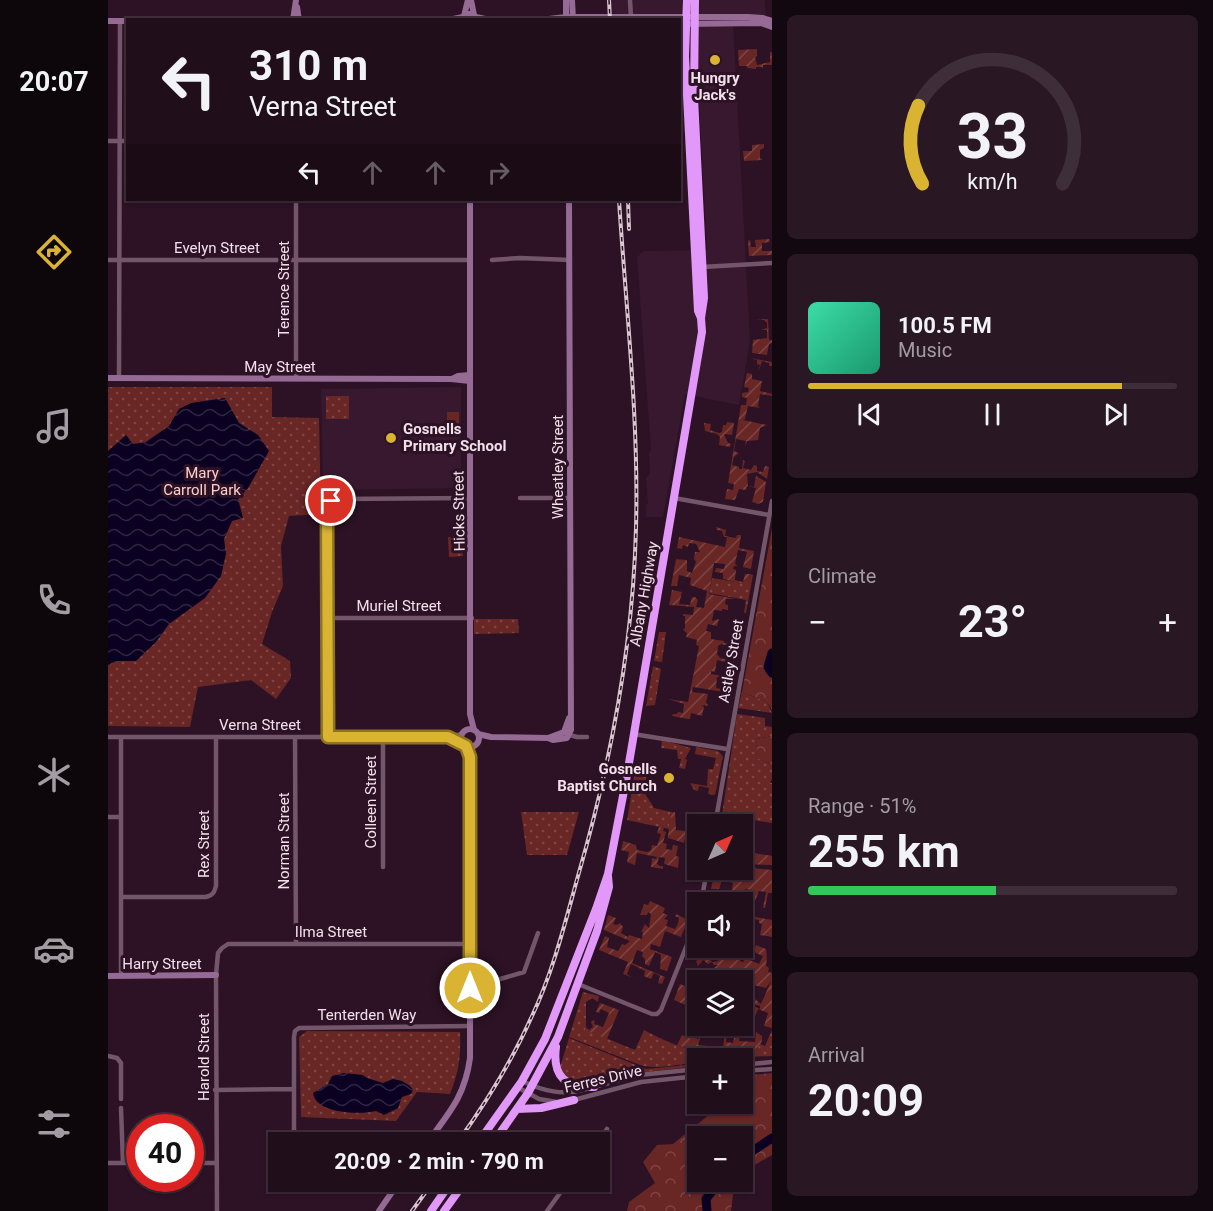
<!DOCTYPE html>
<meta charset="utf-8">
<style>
body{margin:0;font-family:Roboto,sans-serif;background:#291724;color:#f1f3f6;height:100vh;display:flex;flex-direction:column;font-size:22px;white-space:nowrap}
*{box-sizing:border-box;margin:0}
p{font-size:20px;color:#a29ca3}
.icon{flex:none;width:33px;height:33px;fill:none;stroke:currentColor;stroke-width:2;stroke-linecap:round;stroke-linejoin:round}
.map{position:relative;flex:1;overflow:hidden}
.side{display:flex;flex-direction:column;gap:15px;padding:15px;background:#12080f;width:441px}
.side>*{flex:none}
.hud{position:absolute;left:18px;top:18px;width:555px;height:183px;border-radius:0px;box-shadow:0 2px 4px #0004,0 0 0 2px #3e2e3a;background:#210e1b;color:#f1f3f6;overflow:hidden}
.needle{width:39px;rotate:45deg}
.controls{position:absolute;left:579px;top:814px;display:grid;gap:12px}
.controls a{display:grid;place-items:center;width:66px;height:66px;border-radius:0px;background:#210e1b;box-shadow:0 2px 4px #0004,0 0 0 2px #3e2e3a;font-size:30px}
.speed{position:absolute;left:18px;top:1114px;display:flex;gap:12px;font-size:30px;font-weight:700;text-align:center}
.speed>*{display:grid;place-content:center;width:78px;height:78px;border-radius:50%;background:#210e1b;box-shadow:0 2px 4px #0004,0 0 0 2px #3e2e3a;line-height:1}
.speed .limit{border:9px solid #d22;background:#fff;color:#111}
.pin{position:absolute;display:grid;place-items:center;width:51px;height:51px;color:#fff;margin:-26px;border:3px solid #fff;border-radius:50%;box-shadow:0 2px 6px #0007}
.me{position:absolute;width:66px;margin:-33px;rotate:0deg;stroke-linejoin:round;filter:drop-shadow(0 0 4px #0008)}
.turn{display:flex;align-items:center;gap:21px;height:126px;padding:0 24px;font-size:27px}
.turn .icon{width:78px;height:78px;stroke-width:2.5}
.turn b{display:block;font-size:42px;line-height:51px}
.lanes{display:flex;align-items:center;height:57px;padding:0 24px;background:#0003;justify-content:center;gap:30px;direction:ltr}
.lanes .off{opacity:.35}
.big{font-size:45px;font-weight:700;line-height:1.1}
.side .tile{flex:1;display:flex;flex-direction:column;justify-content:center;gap:9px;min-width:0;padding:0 21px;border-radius:9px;background:#291724}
.side .dial{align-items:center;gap:0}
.dial svg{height:156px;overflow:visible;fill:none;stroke:#3e2e3a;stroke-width:7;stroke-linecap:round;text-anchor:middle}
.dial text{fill:#f1f3f6;stroke:none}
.song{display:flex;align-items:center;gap:18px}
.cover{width:72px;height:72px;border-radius:9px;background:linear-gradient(135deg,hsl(160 70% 55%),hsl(160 70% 35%))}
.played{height:6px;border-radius:3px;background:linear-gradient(90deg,#dab333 85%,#3e2e3a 85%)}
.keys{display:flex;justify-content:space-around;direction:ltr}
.heat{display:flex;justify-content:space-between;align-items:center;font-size:33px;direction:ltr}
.charge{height:9px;border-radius:4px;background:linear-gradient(90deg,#34c759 51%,#3e2e3a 0)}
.trip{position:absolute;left:160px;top:1132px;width:342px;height:60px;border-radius:0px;background:#210e1b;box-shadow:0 2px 4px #0004,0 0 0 2px #3e2e3a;font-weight:700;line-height:60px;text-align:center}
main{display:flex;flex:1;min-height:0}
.tab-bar{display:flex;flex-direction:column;width:108px;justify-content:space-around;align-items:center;background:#0d060b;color:#a29ca3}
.tab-bar .icon{width:42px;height:42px}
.tab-bar .current{color:#dab333}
.tab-bar b{font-size:27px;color:#f1f3f6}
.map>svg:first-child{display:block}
.built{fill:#38182e}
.grass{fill:url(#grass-dots)}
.forest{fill:url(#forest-crowns)}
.garden{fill:url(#garden-furrows)}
.pitch{fill:#682625}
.water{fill:url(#water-waves)}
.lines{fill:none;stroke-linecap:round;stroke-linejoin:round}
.river{stroke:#0b0022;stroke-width:9}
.street{stroke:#74566a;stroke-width:4.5}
.secondary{stroke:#956a95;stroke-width:6}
.highway{stroke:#e298f9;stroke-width:8}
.rail-casing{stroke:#dac6d2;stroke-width:4}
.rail{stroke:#2c1224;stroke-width:1.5;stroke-dasharray:4.5;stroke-linecap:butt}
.route-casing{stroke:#8e7421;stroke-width:15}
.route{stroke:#dab333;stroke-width:10}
.poi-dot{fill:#dab333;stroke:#2c1224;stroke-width:2}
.labels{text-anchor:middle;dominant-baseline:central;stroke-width:6;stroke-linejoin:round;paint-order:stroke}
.poi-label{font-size:15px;font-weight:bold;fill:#f3e0eb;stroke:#2c1224}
.street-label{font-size:15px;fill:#f3e0eb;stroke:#2c1224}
.park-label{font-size:15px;fill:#fdcfca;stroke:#2c1224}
</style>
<main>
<nav class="tab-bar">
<b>20:07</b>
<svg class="icon current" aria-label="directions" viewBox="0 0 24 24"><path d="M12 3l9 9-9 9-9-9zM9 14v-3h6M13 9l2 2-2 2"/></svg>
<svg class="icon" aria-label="music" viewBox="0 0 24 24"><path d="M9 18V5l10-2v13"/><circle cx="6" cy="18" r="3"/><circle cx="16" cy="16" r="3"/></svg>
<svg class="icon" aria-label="phone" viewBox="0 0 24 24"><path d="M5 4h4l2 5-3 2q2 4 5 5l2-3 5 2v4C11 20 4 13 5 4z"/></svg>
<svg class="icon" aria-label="climate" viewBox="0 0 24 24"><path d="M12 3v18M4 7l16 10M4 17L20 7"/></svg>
<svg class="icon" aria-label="car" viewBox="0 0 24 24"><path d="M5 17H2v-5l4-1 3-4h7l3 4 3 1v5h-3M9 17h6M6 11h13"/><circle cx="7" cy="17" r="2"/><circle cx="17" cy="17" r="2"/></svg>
<svg class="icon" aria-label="filters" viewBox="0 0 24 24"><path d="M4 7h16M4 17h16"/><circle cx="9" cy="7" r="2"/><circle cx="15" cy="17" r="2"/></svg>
</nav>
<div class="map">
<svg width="664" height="1211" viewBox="0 0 664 1211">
<defs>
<pattern id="grass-dots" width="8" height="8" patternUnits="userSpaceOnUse" patternTransform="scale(1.5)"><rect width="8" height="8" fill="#682625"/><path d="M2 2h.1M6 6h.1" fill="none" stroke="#7e4545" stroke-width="1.8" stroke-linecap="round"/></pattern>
<pattern id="forest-crowns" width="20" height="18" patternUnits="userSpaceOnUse" patternTransform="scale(1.5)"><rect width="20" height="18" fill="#682625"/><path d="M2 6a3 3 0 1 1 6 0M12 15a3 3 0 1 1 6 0" fill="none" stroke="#7e4545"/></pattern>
<pattern id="garden-furrows" width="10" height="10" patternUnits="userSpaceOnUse" patternTransform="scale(1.5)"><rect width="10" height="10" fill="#682625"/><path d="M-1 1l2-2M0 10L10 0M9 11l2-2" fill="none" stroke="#7e4545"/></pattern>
<pattern id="water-waves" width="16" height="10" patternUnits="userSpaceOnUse" patternTransform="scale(1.5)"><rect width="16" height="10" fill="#0b0022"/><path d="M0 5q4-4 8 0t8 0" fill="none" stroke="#2f2542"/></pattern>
</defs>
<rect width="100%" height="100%" fill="#2c1224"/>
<path class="built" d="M501,0H657L658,24L625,23L642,341L631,405L577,394L555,517H538V505L540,504L538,478L542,473L541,453L543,450L529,257L536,251L599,250L590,83L591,35L579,18L513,15L502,12Z
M353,387V488L215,490L213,389Z"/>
<path class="grass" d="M0,387H164V417L211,418L213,514L181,516L173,546L175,586L164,612L154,644L182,661L183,678L168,699L143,680L90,687L82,727L0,726Z
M218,396H241V419H218Z
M340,537L354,538L355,556L341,557Z
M642,574L645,575L638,613H636L638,600L601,593L604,578L640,584Z
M366,619H410L411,633L366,634Z
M551,632H558L554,662L546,661Z
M545,666L553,669L547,705L538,706Z
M634,692L659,702L664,713L630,708Z
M629,714L657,718V726L664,727V736L648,739L649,758L664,765V779L662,783H664V823L614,815Z
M554,740L583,748L577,759L579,760L577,769L571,768L573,759H570L569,750L553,748Z
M588,747L610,751L615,756L607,795L600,794L601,788L591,786L590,791L586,790L582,783L599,786L600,769H605L608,758L587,754Z
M527,771L539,773L536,792L546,808L563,812L561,829L519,820Z
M413,812H471L459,855H419Z
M475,992L491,996L490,1002L484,998L478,1002V1030L527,1050L536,1030C555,1040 577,1051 599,1051C616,1050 631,1048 648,1051L652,1044L657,1046L664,1030V1056L590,1059L589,1062C572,1064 550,1070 532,1065L461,1037Z
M199,1031L352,1032C353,1057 351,1071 342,1094L309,1092L288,1121L193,1117L191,1037Z
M461,1038L538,1069L590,1064L589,1066L523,1074L478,1084L472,1085L455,1076L452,1067Z"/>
<path class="forest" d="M664,528V710L659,702L634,692Z
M664,736V765L649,758L648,739Z
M664,1073V1155L643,1167L635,1181L634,1137H590V1182H634L625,1195L623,1211H519L521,1202L547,1183L535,1162L549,1145L565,1144L607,1110L608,1104H634L635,1076Z"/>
<path class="garden" d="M649,49V56L647,57L649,65L662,62V52H664V65H655V69L654,67H648V69L640,68V70L639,66H631L630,50Z
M656,144V148L652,150V158L655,160L636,161L635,151H644V145Z
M661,239L662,242L654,243V251H664V255L641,256L640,241L642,240L643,247H648L647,240Z
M660,319L661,340H664V343L661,344L659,355L644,353L645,340L659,338V330H653L659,328V323L656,320H648Z
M642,358L639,373L644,374V379L654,381L652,391L664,394V396L652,394L650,406L652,408L640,406L637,419L635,420L659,425L652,428L650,440L639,441L637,447L638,441L628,439L626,451L631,453L626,457L624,465L631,467V469H634L635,460L637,461L635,468L643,470L646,465L649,466V471L655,472L657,466L661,467L659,479L649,472L639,474L640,486L646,487L648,476L658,482L655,502L650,504L644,502L648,488L639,486L638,490L631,489L627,500L617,499L619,489L625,490L626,484L620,483L633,405H638L639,398L634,397V393L640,392L641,388L636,387L642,358L664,362V366H661V363L654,361L651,370L652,365L649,364V360Z
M619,422L626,423L624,435L616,434L620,443L623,444L622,447L611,445L612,437L609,434L597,431L596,423L603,424L602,430L611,433L614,432L615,425H618Z
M608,527L618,530L617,536L628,538L629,535H633L631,548L646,551L643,569L635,567L639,552L630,550L627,564L630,566H626L625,569L628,570L627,580L635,582L637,574H642L640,585L615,579V573L607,572L608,568L616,569L617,564L606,563L601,594L628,599H618L617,604L620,605V610L614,609V611L606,610L604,621L611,619L609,626L617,628L600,624L598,631L603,632V639L616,641V643L622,644L624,642L625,635H631L628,658L620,657L621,646L613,644L610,646L609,654L612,658L626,661V664L609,660L607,672L603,671V674L615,676V678L609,677L608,688L614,689L618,681L623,682L622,693L585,687L584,692L600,694L598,703L600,704L599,706L594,705L596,707L594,716L583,713L582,719H580L564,716L565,714H569L570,712L575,713L576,704L560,699L580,702L591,646L588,645L589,640L578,637L579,633L575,630L577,628V616H575V614L585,615L586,607L561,605L564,590L574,592L571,604L582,605L584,597H587L590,600L588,607L596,608L599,591L582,585L583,578L571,575L569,586H563L568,559L579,560V571L584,573L588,562L586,559L587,552H592L588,544L581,543L580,547L575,545L574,549L569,548L571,537L617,547L619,537H616L614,531L609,530Z
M563,812H567L568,830L587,832V834L578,832L576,843L560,838L558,849L564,850L565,845L570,846L568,856L571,857L570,868L556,864L557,858L551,857L549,864L552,866H555V869L543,867L544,858L548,859L549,857L529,853L527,865L519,862L521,852L513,850L515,841L528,845L529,850L540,852L543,850L544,845L549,846L553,834L549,833L551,827L556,828L555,831L558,832L555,843L559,844Z
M634,851L664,856V865L635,864Z
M635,867L664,870V893H660L657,908H655L658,892L651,891L645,906V900H643L644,890L637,889L634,903H628V898L611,895V894L623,895L625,883L614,880L611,889H603L607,870H611V876L624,878L623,870H634Z
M542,901L557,908L555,913L560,915L556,919L560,920L558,926L567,929C570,925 570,923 571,918L567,916L568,914L580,920L573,937L557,931L552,947L543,944L542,949L564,957L559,971L552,969L553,955L547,952L541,966L537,964V959L534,956L535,952L529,950L524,963L557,977L554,984L550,983L552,976L546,973L543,979L536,976L537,971L523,964L519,974L523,977L515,974L520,962L491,950L497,936L501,938L499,947L510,951L514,944L517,945L522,941L496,930L500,915L508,918L505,924L509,925L512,923L515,927L513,933L520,937L521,935L534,939L535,932H533L537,924L541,928L543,914L540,912L539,915H532L536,904L540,905Z
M635,915L664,920V937L652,935L654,924L651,923V920L635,917Z
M648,945L658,949C659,955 659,959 658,966L661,968L660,972L664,973V1028L656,1026L660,1013L650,1009L644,1024L640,1023L645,1009L636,1006V1004L634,1005L635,1001L652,1009V1006L645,1004L640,1000L647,999L653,1004L663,981L658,988L645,985L636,980L594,981L591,970L599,977L610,974L606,968L610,965H606L604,962L600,964L595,960L590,966L588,961L595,956L600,957L604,962L611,961L596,954V948H599L611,957L616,949L615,948H634L636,949L632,961L635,962L637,958L651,964L655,956L648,953L646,950Z
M572,984L581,988L578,1000L589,1006V1010L566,1000Z
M492,1003L511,1010L499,1039L477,1030V1026L481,1030L485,1027L483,1022L485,1020L487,1021L486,1024L495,1027L501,1013L493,1009L491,1013L488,1012Z
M617,1030L619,1034L618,1042L625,1043L627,1033L632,1035L631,1041L647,1042L648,1032L654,1036V1041L648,1051L630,1048L615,1049Z
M580,1034L590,1039L593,1036L590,1045L600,1046L598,1051H587L569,1045L574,1035L578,1037Z"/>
<path class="pitch" d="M339,412H351V436H339Z"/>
<path class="water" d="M117,398L131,423L150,435L161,451L140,488L130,499L135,518L124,521L116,539L118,554L113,576L97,598L61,624L48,642L28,661H8L0,665V451L18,435L25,444L38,442L61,426L71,409L83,403Z
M236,1073L255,1075L259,1078L275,1083L285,1079L294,1081L302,1086L305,1090L303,1094L294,1097L290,1108L276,1115L268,1111C252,1115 208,1114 205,1093L220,1084L224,1076Z"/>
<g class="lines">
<path class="river" d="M664,653L660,667L664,673
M634,1158L664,1138
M599,1211L598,1199L611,1182"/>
<path class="street" d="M522,0L523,18
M0,141H20
M0,260H362
M384,260L412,258L462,260
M594,267L664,263
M11,378L12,21
M188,379V200
M412,498H462
M566,498L661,515
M219,618H364
M458,734L469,737H479
M525,734L619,749
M0,737H340L354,734
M187,737L188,944
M220,737L219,513L223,501L232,499L363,498
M340,737L354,742
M0,817H13
M607,825L664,501
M275,867V737
M13,897H98C105,895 106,893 108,886V737
M593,903L599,870
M13,976V737
M470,984L544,1014H549L553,1010L590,917
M362,988L416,972L430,933
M0,1056L9,1058L13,1063V1099
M634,1065L664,1062
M634,1071L664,1069
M414,1081C435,1091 455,1096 478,1089
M409,1087L431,1099L449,1102
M486,1087L531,1075L590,1069
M186,1089V1143
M107,1090L186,1089V1037L187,1031L191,1028L362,1026
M466,1100L533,1082L590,1076
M13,1108L15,1163
M489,1143L499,1129
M0,1163H32
M82,1163H109
M109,1211L108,975L110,953L114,948L120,944H362
M439,1211L460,1182"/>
<path class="secondary" d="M363,0L366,15
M464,0L465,20
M189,7L191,20
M356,16L360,0
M368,17L382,20
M185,20L188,0
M340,20L355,17
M354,20C357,12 365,12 369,20
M432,20L458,17H640L655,18L664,21
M458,20V0
M0,21H20
M572,24L653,23L664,27
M362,200V714L366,730
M0,378L343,379L362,381
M344,379L350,376L362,375
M353 738a9 9 0 1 1 18 0a9 9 0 1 1-18 0Z
M370,734L383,737L440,738L445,740L459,738L463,730L461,200
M440,738L456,732L461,718
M0,976L108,975
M319,1143C341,1113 357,1096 362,1058V757L358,746
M271,1211L291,1182"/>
<path class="highway" d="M587,0L586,98L596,298L593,318
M448,1047C444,1077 458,1088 486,1087
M409,1109L433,1108L466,1100
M370,1143L414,1081L437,1039L488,909L500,874L519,775L594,332L593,318L590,311L577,56L579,0
M385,1143L420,1093L450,1037L489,931L501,887L500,876
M323,1211L343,1182
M336,1211L357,1182"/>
<g class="rail-casing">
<path id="rail" d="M501,0L502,20
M520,200L521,229
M349,1143C378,1103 404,1061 424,1016C445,972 457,923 470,876C503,762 525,647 528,528C531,419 518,309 511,200
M304,1211L325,1182"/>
</g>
<use href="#rail" class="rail"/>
</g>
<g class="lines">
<g class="route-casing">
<path id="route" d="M223,501L219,513L220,737H340L358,746L362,757V988"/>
</g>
<use href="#route" class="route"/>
</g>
<g class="poi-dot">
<circle cx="607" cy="60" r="6"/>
<circle cx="283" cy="438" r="6"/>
<circle cx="561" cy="778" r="6"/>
</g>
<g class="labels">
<g class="poi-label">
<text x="607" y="78">Hungry<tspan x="607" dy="17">Jack's</tspan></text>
<text x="295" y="429" text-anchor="start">Gosnells<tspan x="295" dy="17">Primary School</tspan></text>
<text x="549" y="769" text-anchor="end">Gosnells<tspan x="549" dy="17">Baptist Church</tspan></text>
</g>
<g class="street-label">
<text x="109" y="248">Evelyn Street</text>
<text transform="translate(176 289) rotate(-90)">Terence Street</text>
<text x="172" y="367">May Street</text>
<text transform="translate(450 467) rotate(-90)">Wheatley Street</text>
<text transform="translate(351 511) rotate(-91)">Hicks Street</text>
<text transform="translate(536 594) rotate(-80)">Albany Highway</text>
<text x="291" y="606">Muriel Street</text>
<text transform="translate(623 661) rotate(-80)">Astley Street</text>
<text x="152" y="725">Verna Street</text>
<text transform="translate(263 802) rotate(-90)">Colleen Street</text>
<text transform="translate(176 841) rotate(-90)">Norman Street</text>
<text transform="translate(96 844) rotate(-90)">Rex Street</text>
<text x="223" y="932">Ilma Street</text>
<text x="54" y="964">Harry Street</text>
<text x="259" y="1015">Tenterden Way</text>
<text transform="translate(96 1057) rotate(-90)">Harold Street</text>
<text transform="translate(495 1079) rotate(-13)">Ferres Drive</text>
</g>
<g class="park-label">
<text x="94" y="473">Mary<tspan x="94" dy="17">Carroll Park</tspan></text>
</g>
</g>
</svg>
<div class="controls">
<a><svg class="needle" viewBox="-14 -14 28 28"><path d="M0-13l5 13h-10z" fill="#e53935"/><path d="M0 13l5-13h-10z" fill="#a29ca3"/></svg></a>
<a><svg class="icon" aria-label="sound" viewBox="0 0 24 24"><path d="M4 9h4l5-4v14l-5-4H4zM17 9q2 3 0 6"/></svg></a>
<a><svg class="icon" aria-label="layers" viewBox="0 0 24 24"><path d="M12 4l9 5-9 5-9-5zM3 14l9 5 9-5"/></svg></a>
<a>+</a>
<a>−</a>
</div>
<div class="speed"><div class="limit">40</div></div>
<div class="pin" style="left:223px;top:501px;background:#d93025"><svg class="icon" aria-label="arrive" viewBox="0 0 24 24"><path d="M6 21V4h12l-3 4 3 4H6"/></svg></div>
<svg class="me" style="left:362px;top:988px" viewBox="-20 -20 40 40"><circle r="17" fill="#dab333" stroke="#fff" stroke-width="3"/><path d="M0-11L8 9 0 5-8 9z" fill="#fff"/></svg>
<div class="trip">20:09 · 2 min · 790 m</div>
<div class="hud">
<div class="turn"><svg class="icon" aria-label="left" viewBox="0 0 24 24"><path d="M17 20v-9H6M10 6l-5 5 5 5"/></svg><div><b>310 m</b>Verna Street</div></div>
<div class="lanes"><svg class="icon" aria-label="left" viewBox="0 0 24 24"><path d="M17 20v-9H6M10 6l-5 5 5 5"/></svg><svg class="icon off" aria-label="ahead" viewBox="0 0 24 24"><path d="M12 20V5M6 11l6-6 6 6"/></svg><svg class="icon off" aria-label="ahead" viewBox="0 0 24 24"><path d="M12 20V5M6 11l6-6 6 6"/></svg><svg class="icon off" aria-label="right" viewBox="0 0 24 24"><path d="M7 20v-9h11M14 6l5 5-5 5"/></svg></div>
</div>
</div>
<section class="side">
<div class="tile dial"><svg viewBox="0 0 100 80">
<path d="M14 69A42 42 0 1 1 86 69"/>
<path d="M14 69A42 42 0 0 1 12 29" stroke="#dab333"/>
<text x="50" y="56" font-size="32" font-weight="700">33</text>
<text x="50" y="72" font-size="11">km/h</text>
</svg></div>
<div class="tile">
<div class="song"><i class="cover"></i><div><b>100.5 FM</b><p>Music</p></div></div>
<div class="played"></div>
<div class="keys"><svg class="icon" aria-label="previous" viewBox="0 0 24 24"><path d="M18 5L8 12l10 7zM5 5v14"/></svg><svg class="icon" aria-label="pause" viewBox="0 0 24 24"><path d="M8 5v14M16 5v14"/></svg><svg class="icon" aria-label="next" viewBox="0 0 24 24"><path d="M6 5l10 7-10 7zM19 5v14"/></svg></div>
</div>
<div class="tile"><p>Climate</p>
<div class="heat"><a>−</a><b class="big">23°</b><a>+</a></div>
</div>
<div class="tile"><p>Range · 51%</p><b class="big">255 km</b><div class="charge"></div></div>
<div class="tile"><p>Arrival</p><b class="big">20:09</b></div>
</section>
</main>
